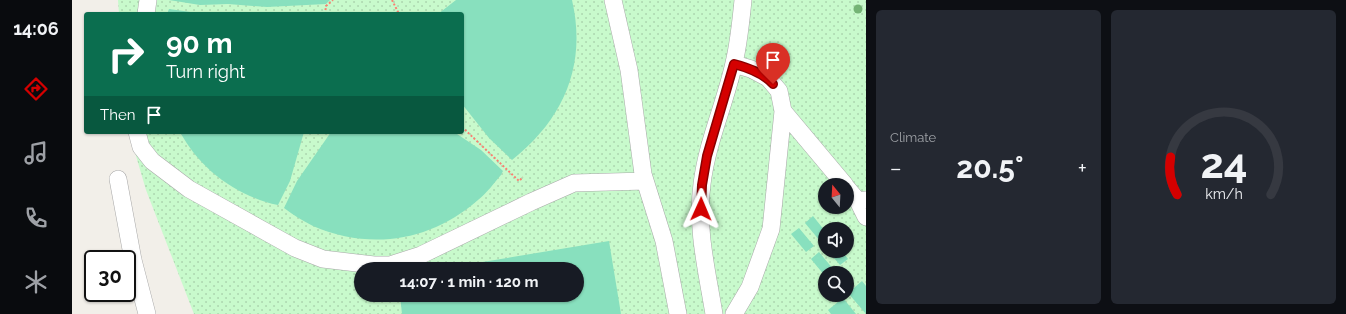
<!DOCTYPE html>
<meta charset="utf-8">
<style>
body{margin:0;font-family:Raleway,sans-serif;background:#242831;color:#f1f3f6;height:100vh;display:flex;flex-direction:column;font-size:15px;white-space:nowrap}
*{box-sizing:border-box;margin:0}
p{font-size:13px;color:#9ea1a6}
.icon{flex:none;width:22px;height:22px;fill:none;stroke:currentColor;stroke-width:2;stroke-linecap:round;stroke-linejoin:round}
.map{position:relative;flex:1;overflow:hidden}
.sheet{display:flex;flex-direction:column;gap:10px;padding:10px;background:#0d0f14;width:480px}
.sheet>*{flex:none}
.top-card{position:absolute;left:12px;top:12px;width:380px;height:122px;border-radius:4px;box-shadow:0 1px 3px #0004;background:#0b6e4f;color:#fff;overflow:hidden}
.needle{width:26px;rotate:342deg}
.buttons{position:absolute;left:746px;top:178px;display:grid;gap:8px}
.buttons a{display:grid;place-items:center;width:36px;height:36px;border-radius:50%;background:#171b24;box-shadow:0 1px 3px #0004;font-size:20px}
.speed{position:absolute;left:12px;top:250px;display:flex;gap:8px;font-size:20px;font-weight:700;text-align:center}
.speed>*{display:grid;place-content:center;width:52px;height:52px;border-radius:50%;background:#171b24;box-shadow:0 1px 3px #0004;line-height:1}
.speed .limit{border:2px solid #111;border-radius:6px;background:#fff;color:#111}
.pin{position:absolute;display:grid;place-items:center;width:34px;height:34px;color:#fff;margin:-41px -17px;border-radius:50% 50% 50% 0;rotate:-45deg;box-shadow:0 0 4px #0007}
.pin .icon{rotate:45deg}
.me{position:absolute;width:44px;margin:-22px;rotate:1deg;stroke-linejoin:round;filter:drop-shadow(0 0 3px #0008)}
.turn{display:flex;align-items:center;gap:14px;height:84px;padding:0 16px;font-size:18px}
.turn .icon{width:52px;height:52px;stroke-width:2.5}
.turn b{display:block;font-size:28px;line-height:34px}
.then{display:flex;align-items:center;height:38px;padding:0 16px;background:#0003;gap:8px;font-size:15px}
.big{font-size:30px;font-weight:700;line-height:1.1}
.sheet .widget{flex:1;display:flex;flex-direction:column;justify-content:center;gap:6px;min-width:0;padding:0 14px;border-radius:6px;background:#242831}
.sheet .dial{align-items:center;gap:0}
.dial svg{height:104px;overflow:visible;fill:none;stroke:#363941;stroke-width:7;stroke-linecap:round;text-anchor:middle}
.dial text{fill:#f1f3f6;stroke:none}
.heat{display:flex;justify-content:space-between;align-items:center;font-size:22px;direction:ltr}
.sheet .tiles{flex:1;display:grid;gap:10px;grid-template-columns:repeat(2,1fr)}
.trip{position:absolute;left:282px;top:262px;width:230px;height:40px;border-radius:20px;background:#171b24;box-shadow:0 1px 3px #0004;font-weight:700;line-height:40px;text-align:center}
main{display:flex;flex:1;min-height:0}
.dock{display:flex;flex-direction:column;width:72px;justify-content:space-around;align-items:center;background:#090b0e;color:#9ea1a6}
.dock .icon{width:28px;height:28px}
.dock .active{color:#d40000}
.dock b{font-size:18px;color:#f1f3f6}
.map>svg:first-child{display:block}
.park{fill:url(#park-dots);fill-rule:evenodd}
.pitch{fill:#88e0be}
.lines{fill:none;stroke-linecap:round;stroke-linejoin:round}
.minor-casing{stroke:#a9a9a9;stroke-width:18}
.path{stroke:#fa8072;stroke-width:2;stroke-dasharray:2 2;stroke-linecap:butt}
.minor{stroke:#fff;stroke-width:17}
.tree{fill:#74b475}
.route-casing{stroke:#8a0000;stroke-width:10}
.route{stroke:#d40000;stroke-width:7}
</style>
<main>
<nav class="dock">
<b>14:06</b>
<svg class="icon active" aria-label="directions" viewBox="0 0 24 24"><path d="M12 3l9 9-9 9-9-9zM9 14v-3h6M13 9l2 2-2 2"/></svg>
<svg class="icon" aria-label="music" viewBox="0 0 24 24"><path d="M9 18V5l10-2v13"/><circle cx="6" cy="18" r="3"/><circle cx="16" cy="16" r="3"/></svg>
<svg class="icon" aria-label="phone" viewBox="0 0 24 24"><path d="M5 4h4l2 5-3 2q2 4 5 5l2-3 5 2v4C11 20 4 13 5 4z"/></svg>
<svg class="icon" aria-label="climate" viewBox="0 0 24 24"><path d="M12 3v18M4 7l16 10M4 17L20 7"/></svg>
</nav>
<div class="map">
<svg width="794" height="314" viewBox="0 0 794 314">
<defs>
<pattern id="park-dots" width="8" height="8" patternUnits="userSpaceOnUse"><rect width="8" height="8" fill="#c8facc"/><path d="M2 2h.1M6 6h.1" fill="none" stroke="#acd6af" stroke-width="1.8" stroke-linecap="round"/></pattern>
</defs>
<rect width="100%" height="100%" fill="#f2efe9"/>
<path class="park" d="M46,0H794V314H122L74,190L57,132H390V14H47ZM753,185H775V207H753ZM753,229H775V251H753ZM289,269H505V295H289ZM753,273H775V295H753Z"/>
<path class="pitch" d="M97,0H258L254,4L195,7L156,4L128,5Z
M384,0H500C515,65 492,119 440,160L417,138L390,104V14H366Z
M97,9L133,14H95Z
M108,132H232L218,181L206,205C164,196 128,169 108,132Z
M259,132H382L409,150L431,171L429,175C422,183 415,193 406,200C359,241 299,251 241,226C231,221 221,215 212,208L225,181Z
M741,216L753,231V237L748,241L733,223Z
M727,228L742,246L734,252L719,234Z
M537,241L549,314H330L328,295H505V269H368Z
M756,251H770L776,259L768,265Z
M747,252L762,270L759,273H753V276L739,259Z
M790,281L794,286V314L776,293Z
M771,298L784,314H759L756,310Z"/>
<g class="lines">
<g class="minor-casing">
<path id="minor" d="M541,0L557,70L571,174L592,241L606,314
M74,14L76,0
M711,111L773,185
M65,132L69,147L80,161L117,189L223,248L251,259L302,265H318L349,255L459,202L502,183L573,181
M46,179L61,260L75,314
M775,188L786,201L794,200
M786,201L794,217
M642,314C635,271 624,228 630,184C635,142 653,104 662,63C667,42 669,21 671,0
M662,314L678,287L699,229L711,111L707,91L696,78L679,69L662,64"/>
</g>
<path class="path" d="M320,0L327,14
M253,14L254,6L261,0
M390,127L447,181L451,177"/>
<use href="#minor" class="minor"/>
</g>
<circle class="tree" cx="786" cy="9" r="4.5"/>
<g class="lines">
<g class="route-casing">
<path id="route" d="M629,209L630,185L635,156L662,64C677,68 691,73 701,84"/>
</g>
<use href="#route" class="route"/>
</g>
</svg>
<div class="buttons">
<a><svg class="needle" viewBox="-14 -14 28 28"><path d="M0-13l5 13h-10z" fill="#e53935"/><path d="M0 13l5-13h-10z" fill="#9ea1a6"/></svg></a>
<a><svg class="icon" aria-label="sound" viewBox="0 0 24 24"><path d="M4 9h4l5-4v14l-5-4H4zM17 9q2 3 0 6"/></svg></a>
<a><svg class="icon" aria-label="search" viewBox="0 0 24 24"><circle cx="10" cy="10" r="6"/><path d="M15 15l6 6"/></svg></a>
</div>
<div class="speed"><div class="limit">30</div></div>
<div class="pin" style="left:701px;top:84px;background:#d93025"><svg class="icon" aria-label="arrive" viewBox="0 0 24 24"><path d="M6 21V4h12l-3 4 3 4H6"/></svg></div>
<svg class="me" style="left:629px;top:209px" viewBox="-20 -20 40 40"><path d="M0-17L14 15 0 8-14 15z" fill="#d40000" stroke="#fff" stroke-width="4"/></svg>
<div class="trip">14:07 · 1 min · 120 m</div>
<div class="top-card">
<div class="turn"><svg class="icon" aria-label="right" viewBox="0 0 24 24"><path d="M7 20v-9h11M14 6l5 5-5 5"/></svg><div><b>90 m</b>Turn right</div></div>
<div class="then">Then<svg class="icon" aria-label="arrive" viewBox="0 0 24 24"><path d="M6 21V4h12l-3 4 3 4H6"/></svg></div>
</div>
</div>
<section class="sheet">
<div class="tiles">
<div class="widget"><p>Climate</p>
<div class="heat"><a>−</a><b class="big">20.5°</b><a>+</a></div>
</div>
<div class="widget dial"><svg viewBox="0 0 100 80">
<path d="M14 69A42 42 0 1 1 86 69"/>
<path d="M14 69A42 42 0 0 1 9 40" stroke="#d40000"/>
<text x="50" y="56" font-size="32" font-weight="700">24</text>
<text x="50" y="72" font-size="11">km/h</text>
</svg></div>
</div>
</section>
</main>
